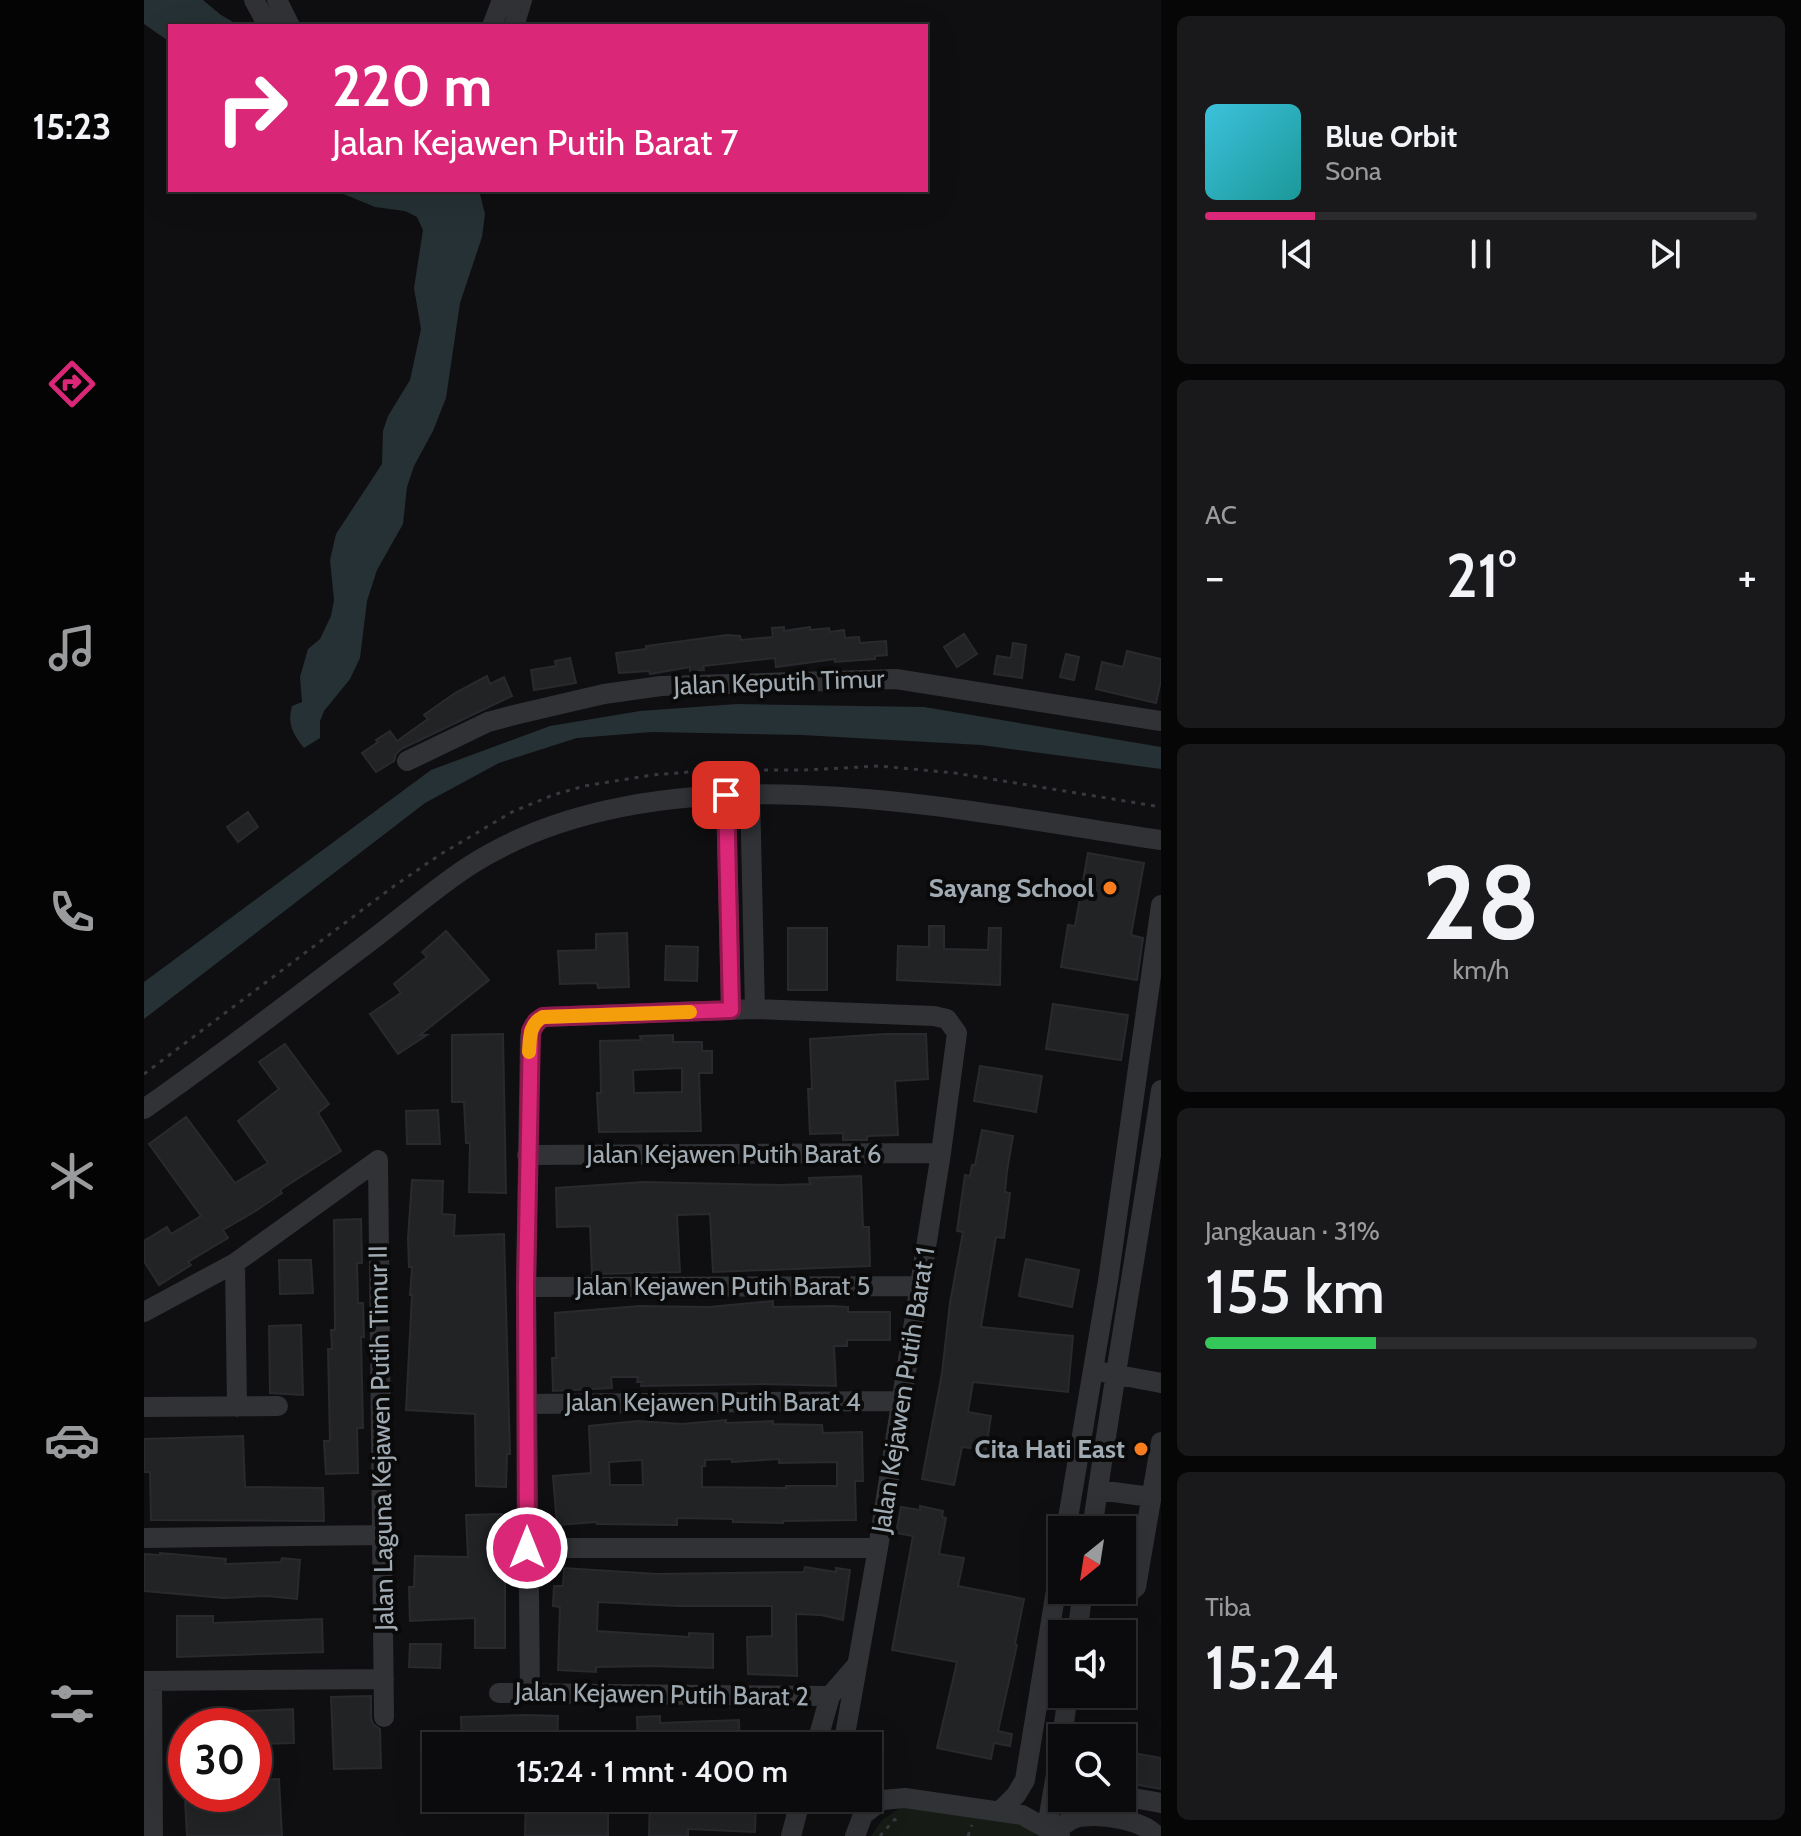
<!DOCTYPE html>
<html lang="id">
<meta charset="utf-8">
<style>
body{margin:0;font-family:Cabin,sans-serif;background:#19191b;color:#f1f3f6;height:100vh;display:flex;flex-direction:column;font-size:30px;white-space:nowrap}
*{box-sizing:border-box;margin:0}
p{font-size:26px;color:#9a9b9d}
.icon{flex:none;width:44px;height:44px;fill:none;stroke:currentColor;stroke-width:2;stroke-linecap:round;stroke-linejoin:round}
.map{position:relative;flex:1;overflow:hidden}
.side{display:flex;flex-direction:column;gap:16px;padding:16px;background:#060607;width:640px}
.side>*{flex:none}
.banner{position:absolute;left:24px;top:24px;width:760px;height:168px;border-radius:0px;box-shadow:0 8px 32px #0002,0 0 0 2px #2b2b2e;background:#db2777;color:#fff;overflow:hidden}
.needle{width:52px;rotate:210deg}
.controls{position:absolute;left:904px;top:1516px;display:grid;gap:16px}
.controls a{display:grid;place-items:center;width:88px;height:88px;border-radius:0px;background:#0b0b0d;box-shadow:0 8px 32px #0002,0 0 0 2px #2b2b2e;font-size:40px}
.speed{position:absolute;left:24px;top:1708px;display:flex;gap:16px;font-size:40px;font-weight:700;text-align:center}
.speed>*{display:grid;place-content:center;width:104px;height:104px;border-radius:50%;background:#0b0b0d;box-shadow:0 8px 32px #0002,0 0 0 2px #2b2b2e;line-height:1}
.speed .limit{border:12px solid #d22;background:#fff;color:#111}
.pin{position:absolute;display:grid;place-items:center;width:68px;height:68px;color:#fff;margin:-34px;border-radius:16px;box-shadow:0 4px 12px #0006}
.me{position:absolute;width:88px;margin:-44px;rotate:0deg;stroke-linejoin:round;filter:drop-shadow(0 0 6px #0008)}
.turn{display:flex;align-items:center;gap:28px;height:168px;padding:0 32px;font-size:36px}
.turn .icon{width:104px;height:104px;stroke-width:2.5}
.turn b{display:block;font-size:56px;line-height:68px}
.big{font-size:60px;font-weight:600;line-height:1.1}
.side .card{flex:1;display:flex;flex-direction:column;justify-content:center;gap:12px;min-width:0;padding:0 28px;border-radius:12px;background:#19191b}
.side .dial{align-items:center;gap:0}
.dial b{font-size:104px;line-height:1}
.song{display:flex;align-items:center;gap:24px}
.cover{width:96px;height:96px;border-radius:12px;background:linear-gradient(135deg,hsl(190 70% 55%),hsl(180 70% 35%))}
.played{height:8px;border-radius:4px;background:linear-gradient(90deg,#db2777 20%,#2b2b2e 20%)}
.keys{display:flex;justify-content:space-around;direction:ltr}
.heat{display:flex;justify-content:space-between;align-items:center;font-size:44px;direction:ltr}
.charge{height:12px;border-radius:6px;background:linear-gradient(90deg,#34c759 31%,#2b2b2e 0)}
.trip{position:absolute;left:278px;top:1732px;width:460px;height:80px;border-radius:0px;background:#0b0b0d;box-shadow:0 8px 32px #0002,0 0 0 2px #2b2b2e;font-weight:600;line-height:80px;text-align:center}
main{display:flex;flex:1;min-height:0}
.tabs{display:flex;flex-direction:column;width:144px;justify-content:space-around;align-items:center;background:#040405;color:#9a9b9d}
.tabs .icon{width:56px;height:56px}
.tabs .on{color:#db2777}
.tabs b{font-size:36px;color:#f1f3f6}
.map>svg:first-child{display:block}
.green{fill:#161b15}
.water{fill:#253134}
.building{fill:#222325;stroke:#292a2d;stroke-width:2;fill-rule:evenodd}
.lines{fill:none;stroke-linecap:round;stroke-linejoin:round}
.path{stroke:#36393d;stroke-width:3;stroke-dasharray:4 6;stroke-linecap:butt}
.minor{stroke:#303236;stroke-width:20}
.route-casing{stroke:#8e194d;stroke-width:20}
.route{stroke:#db2777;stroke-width:14}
.slow{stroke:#f59e0b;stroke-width:14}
.poi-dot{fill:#f97d1f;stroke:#0a0a0b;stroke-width:3}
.labels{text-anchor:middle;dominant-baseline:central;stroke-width:8;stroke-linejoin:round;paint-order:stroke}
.street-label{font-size:26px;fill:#9faab2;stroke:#0a0a0b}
.poi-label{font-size:26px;font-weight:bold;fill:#9faab2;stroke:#0a0a0b;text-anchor:end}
</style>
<main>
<nav class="tabs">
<b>15:23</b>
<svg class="icon on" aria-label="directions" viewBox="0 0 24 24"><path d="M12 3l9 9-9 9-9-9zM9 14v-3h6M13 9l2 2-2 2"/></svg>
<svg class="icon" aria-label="music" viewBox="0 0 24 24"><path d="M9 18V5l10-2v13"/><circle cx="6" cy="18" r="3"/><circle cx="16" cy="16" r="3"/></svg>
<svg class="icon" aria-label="phone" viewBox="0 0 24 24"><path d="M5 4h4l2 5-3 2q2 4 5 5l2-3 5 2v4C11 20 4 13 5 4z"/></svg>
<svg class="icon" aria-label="climate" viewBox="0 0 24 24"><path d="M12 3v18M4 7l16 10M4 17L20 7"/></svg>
<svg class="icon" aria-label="car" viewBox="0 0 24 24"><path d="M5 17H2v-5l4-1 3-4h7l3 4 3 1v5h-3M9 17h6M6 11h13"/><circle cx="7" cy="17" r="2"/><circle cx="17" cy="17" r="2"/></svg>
<svg class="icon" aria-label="filters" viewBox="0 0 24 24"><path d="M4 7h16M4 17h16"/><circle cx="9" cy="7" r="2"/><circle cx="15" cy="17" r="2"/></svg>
</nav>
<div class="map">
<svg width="1017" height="1836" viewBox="0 0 1017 1836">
<rect width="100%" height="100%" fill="#0f0f11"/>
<path class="green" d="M759,1806L865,1822L881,1827L894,1836H727L738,1820Z"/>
<path class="water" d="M0,0H59L77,15L96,26H26V42L0,24Z
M190,190H335L341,214L338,237L316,303L302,398L289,431L270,466L263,487L259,524L233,570L223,601L216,658L206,679L180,711L176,721V738L160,748C149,734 143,724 148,706L158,702L156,677L164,649L176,639L187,616L190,600L186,560L192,534L238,464L239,431L244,416L266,380L277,329L270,288L279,230L273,217L261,211L231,207Z
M593,704L780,707L1017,747V769L837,745L658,735L508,732L433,738L355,763L281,803L0,1019V982L287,770L406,726L496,711Z"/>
<path class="building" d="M640,627V631L666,627V630L685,628L686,632L700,630L701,638L715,637L716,643L742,641L743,655L731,656V659L691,662V659L632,667L631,658L559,666L560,670L546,671V667L506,674L505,671L475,673L472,653L502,649V646L583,635L596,636L597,640L629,637L628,628Z
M820,634L833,654L813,667L800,647Z
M869,643L882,645L878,678L850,674L853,656L867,658Z
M983,651L1017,659V681L1012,703L952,689L958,662L979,667Z
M922,654L935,657L930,680L916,677Z
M426,658L432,683L390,690L387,670L412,666L411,661Z
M343,676L346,684L360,677L368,696L257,749L252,754L250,761L232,772L218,753L234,742L232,740L246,731L253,741L284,719L280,715L311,693Z
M104,812L114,827L94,842L83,827Z
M944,853L1000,863L987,935L999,938L993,980L917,967L924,925L931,926Z
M785,926H800V949L844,950L845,928H857L856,985L753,980L754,946L785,947Z
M644,928H683V990H644Z
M302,931L345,980L276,1035H283L254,1054L226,1014L257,993L250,984L283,957L278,952Z
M483,933L485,987L454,988L453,983L416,984L414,951L452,950V934Z
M522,946L554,947L553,981L521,980Z
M909,1004L984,1015L977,1060L902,1049Z
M359,1034L362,1193L325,1192L326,1143H322L320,1102H308V1035Z
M741,1034H782L784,1079L751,1081L754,1135L723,1136V1140H699V1133L666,1134L664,1089H668L666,1039Z
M529,1035V1042H558V1051H568V1073H555L557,1131L455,1132L453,1093H457L456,1041L497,1040L496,1036ZM538,1068V1092L490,1093L489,1070Z
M141,1044L185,1104L174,1113L197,1151L136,1190L138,1193L110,1212L79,1230L84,1238L44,1262L47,1265L15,1285L0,1261V1241L23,1227L27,1234L57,1216L5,1144L42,1117L91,1183L124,1163L94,1121L135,1089L115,1062Z
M836,1066L898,1076L892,1112L830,1101Z
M294,1110L296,1144H263L262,1111Z
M838,1130L869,1136L863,1171L861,1192L866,1193L860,1238L852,1237L837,1327L929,1336L924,1392L829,1382L824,1412L847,1416L842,1450L818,1447L810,1485L778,1479L798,1373L806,1303L819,1232L813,1231L821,1175L826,1176L828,1165H831Z
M717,1176L719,1227H725L726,1266L569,1272L566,1214L533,1215L536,1272L448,1274L446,1226L413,1227L412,1188L500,1182L635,1185L666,1184L665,1178Z
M268,1180L299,1181L298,1214L311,1215L310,1236L360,1234L366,1454H363L362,1487L332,1486L331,1414L262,1410L268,1295H266L268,1267H265L264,1238Z
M217,1219L218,1263H213L214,1303H219L220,1337H217L219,1428H213L214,1473L182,1474L180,1441H186L184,1349H188L187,1330H191L190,1220Z
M882,1259L935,1270L928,1307L875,1296Z
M135,1260H167L169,1293L136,1294Z
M629,1301V1307L688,1306L704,1307V1312H746V1340H703V1346H690L692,1386L621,1384L497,1386L498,1382H493L494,1377H467L468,1388L409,1391L408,1358H412L411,1313L495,1306L565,1307Z
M157,1325L159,1395L126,1393L125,1326Z
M582,1420V1423L629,1421V1424L678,1425L679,1433L718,1432L719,1481H711L712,1520L639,1521V1523L589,1522V1519L533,1518V1525L453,1524L452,1522L413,1525L409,1476L447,1473L445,1426L494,1421L538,1424ZM588,1459V1462L635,1459V1463L693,1462V1486H642V1488L558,1487V1466H561V1460ZM498,1460L499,1485H466L465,1462Z
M99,1436L101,1487L179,1488L180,1521L7,1520L6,1472H0V1439Z
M776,1506L799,1511L798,1517L802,1518L795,1554L820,1558L814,1586L880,1599L871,1644L873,1645L854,1731L868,1734L866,1746L850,1743L847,1759L793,1748L813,1662L748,1650L769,1536L752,1533L757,1507L776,1510Z
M358,1514L361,1547V1648H331V1618L266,1621L265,1587H270L271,1556L324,1557L322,1515Z
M16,1553L82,1559L81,1564L137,1562L138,1558L156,1560L153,1599L123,1596L80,1598L0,1591V1554L16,1555Z
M661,1567L692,1572V1568L706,1570L699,1620L677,1615L652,1614L653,1676L604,1674L603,1637L628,1636V1606H534L454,1602L453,1631L545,1637V1633L569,1634V1668L508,1666L452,1667V1672L414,1670L416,1607L409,1606L410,1586H419L420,1568L513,1574L660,1572Z
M33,1616H69V1623L178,1619L179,1652L33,1657Z
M266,1644H297L296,1668L265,1667Z
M227,1696V1718L229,1724L236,1729L237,1768L190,1769L187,1697Z
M149,1709L150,1743L110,1744V1726H82L81,1712Z
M384,1715L414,1716L413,1746H318L317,1717Z
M516,1716V1723L595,1720L596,1746H494L493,1717Z
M978,1751L1017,1758V1789L978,1782Z
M135,1779L138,1836H43L41,1799L110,1794V1780Z
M382,1798H464V1836H381Z
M506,1798H605V1802L612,1803L611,1832L544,1829V1836H505Z"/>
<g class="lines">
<path class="path" d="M0,1074L250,886L297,854L368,812L409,795L440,786L508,775L570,770H661L735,766L811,773L1017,807
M736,1836L750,1820L758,1817
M824,1836L828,1825"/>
<path class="minor" d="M110,0L124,26
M133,0L146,26
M348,26L358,0
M370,26L378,0
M263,761L344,722L370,715L460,694L517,686L752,679L1017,721
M606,794L611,1009
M582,795L587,1010
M0,1109C76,1056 150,999 224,943C257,918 290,889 325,866C516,743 806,809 1017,840
M383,1155L797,1153
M234,1160L240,1717
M91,1263L93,1407
M382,1287L775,1286
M0,1312L91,1263L234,1160
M958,1372L1017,1383
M383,1404L756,1401
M0,1407L134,1406
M954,1490L1007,1497
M922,1530L964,1281L1017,905
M948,1530C969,1383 995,1237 1017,1090
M0,1538L239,1535
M383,1548H734
M963,1590L985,1593L992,1587L1017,1442
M933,1634L939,1590
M0,1681L240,1679
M8,1681L9,1836
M355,1693L686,1696L712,1666
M386,1693L382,1287L386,1037L390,1025L399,1017L611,1009L790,1016L803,1019L813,1033L797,1153L734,1548L699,1746
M918,1738L924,1694
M672,1746L686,1696
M978,1796L1017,1803
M856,1811L872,1795L881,1780L918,1554
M903,1827L918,1739
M910,1832C917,1827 924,1820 932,1818C951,1812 1001,1820 1012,1836
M647,1836L657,1798
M711,1836L719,1815L738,1800L761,1798L878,1815L916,1836"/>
</g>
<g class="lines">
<g class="route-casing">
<path id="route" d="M383,1548L382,1287L387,1031L393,1021L399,1017L587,1010L582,795"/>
</g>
<use href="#route" class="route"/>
<path class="slow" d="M385,1052C386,1038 385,1024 399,1017L546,1012"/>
</g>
<g class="poi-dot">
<circle cx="966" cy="888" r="8"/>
<circle cx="997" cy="1449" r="8"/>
</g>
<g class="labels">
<g class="street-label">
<text transform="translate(635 682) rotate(-2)">Jalan Keputih Timur</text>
<text x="590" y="1154">Jalan Kejawen Putih Barat 6</text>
<text x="579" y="1286">Jalan Kejawen Putih Barat 5</text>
<text transform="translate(759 1390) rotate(-81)">Jalan Kejawen Putih Barat 1</text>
<text x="569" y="1402">Jalan Kejawen Putih Barat 4</text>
<text transform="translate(237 1438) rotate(-91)">Jalan Laguna Kejawen Putih Timur II</text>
<text transform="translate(518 1694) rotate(1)">Jalan Kejawen Putih Barat 2</text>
</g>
<g class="poi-label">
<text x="950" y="888">Sayang School</text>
<text x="981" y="1449">Cita Hati East</text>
</g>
</g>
</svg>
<div class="controls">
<a><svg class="needle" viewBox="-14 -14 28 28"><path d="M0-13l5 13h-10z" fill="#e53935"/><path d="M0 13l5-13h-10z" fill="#9a9b9d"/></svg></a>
<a><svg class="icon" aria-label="sound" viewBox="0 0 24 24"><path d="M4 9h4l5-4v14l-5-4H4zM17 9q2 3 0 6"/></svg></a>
<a><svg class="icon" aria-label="search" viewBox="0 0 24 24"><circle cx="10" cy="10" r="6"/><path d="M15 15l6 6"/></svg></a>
</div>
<div class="speed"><div class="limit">30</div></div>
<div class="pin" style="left:582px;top:795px;background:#d93025"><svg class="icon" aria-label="arrive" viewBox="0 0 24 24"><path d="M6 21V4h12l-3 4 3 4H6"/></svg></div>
<svg class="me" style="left:383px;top:1548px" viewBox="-20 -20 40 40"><circle r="17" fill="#db2777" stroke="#fff" stroke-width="3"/><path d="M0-11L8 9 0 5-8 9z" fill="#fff"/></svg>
<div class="trip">15:24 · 1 mnt · 400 m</div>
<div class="banner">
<div class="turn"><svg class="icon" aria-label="right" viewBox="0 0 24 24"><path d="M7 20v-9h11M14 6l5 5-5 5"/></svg><div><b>220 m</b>Jalan Kejawen Putih Barat 7</div></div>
</div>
</div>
<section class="side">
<div class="card">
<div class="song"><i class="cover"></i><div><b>Blue Orbit</b><p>Sona</p></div></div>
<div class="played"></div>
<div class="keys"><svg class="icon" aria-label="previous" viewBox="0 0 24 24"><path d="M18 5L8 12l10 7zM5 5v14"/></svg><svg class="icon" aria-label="pause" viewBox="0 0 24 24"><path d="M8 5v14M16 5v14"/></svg><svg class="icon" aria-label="next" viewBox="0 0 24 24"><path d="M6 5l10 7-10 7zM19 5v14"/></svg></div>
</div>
<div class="card"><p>AC</p>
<div class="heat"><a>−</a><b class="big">21°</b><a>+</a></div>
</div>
<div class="card dial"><b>28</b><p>km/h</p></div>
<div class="card"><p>Jangkauan · 31%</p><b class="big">155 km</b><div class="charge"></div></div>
<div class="card"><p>Tiba</p><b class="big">15:24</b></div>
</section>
</main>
